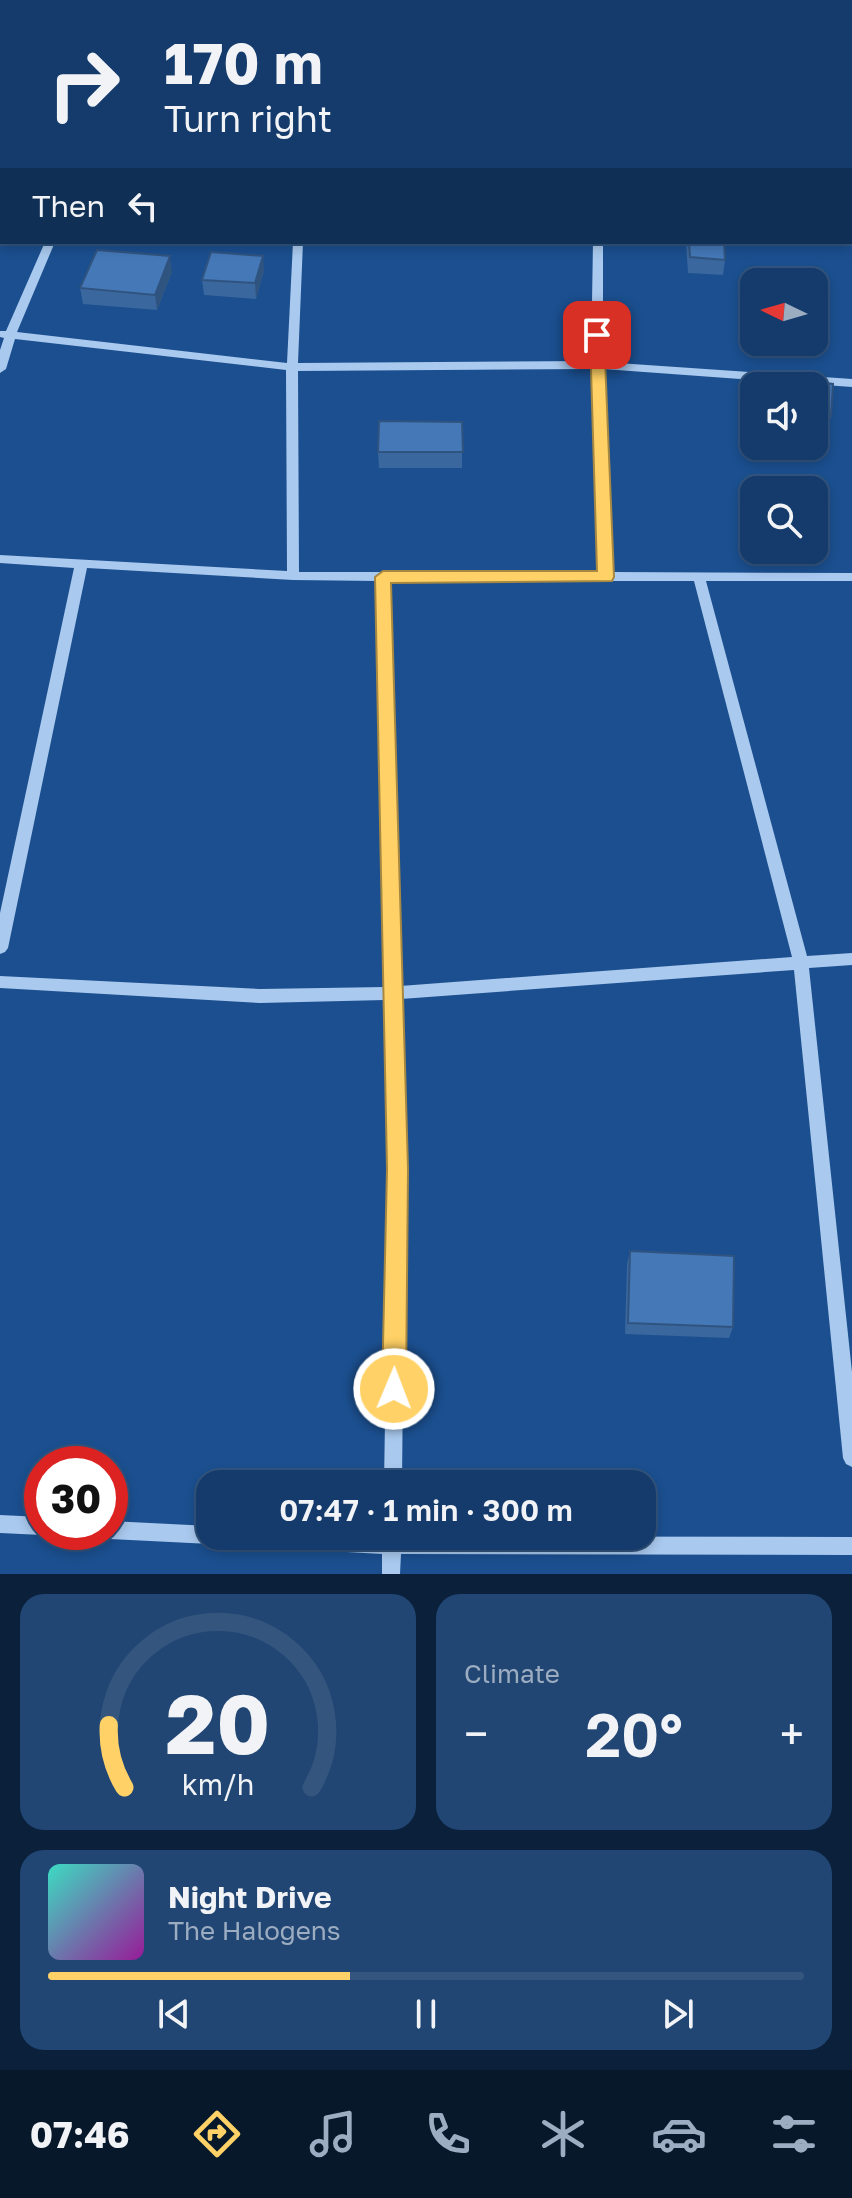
<!DOCTYPE html>
<meta charset="utf-8">
<style>
body{margin:0;font-family:"Golos Text",sans-serif;background:#214673;color:#f1f3f6;height:100vh;display:flex;flex-direction:column;font-size:30px;white-space:nowrap}
*{box-sizing:border-box;margin:0}
p{font-size:26px;color:#9dadc1}
.icon{flex:none;width:44px;height:44px;fill:none;stroke:currentColor;stroke-width:2;stroke-linecap:round;stroke-linejoin:round}
.map{position:relative;height:1574px;overflow:hidden}
.details{display:flex;flex-direction:column;gap:20px;padding:20px;background:#0b203b;flex:1}
.details>*{flex:none}
.banner{position:absolute;left:0px;top:0px;width:852px;height:244px;box-shadow:0 4px 12px #0003,0 0 0 2px #33557e;background:#143b6b;color:#f1f3f6;overflow:hidden}
.needle{width:52px;rotate:275deg}
.controls{position:absolute;left:740px;top:268px;display:grid;gap:16px}
.controls a{display:grid;place-items:center;width:88px;height:88px;border-radius:16px;background:#143b6b;box-shadow:0 4px 12px #0003,0 0 0 2px #33557e;font-size:40px}
.speed{position:absolute;left:24px;top:1446px;display:flex;gap:16px;font-size:40px;font-weight:700;text-align:center}
.speed>*{display:grid;place-content:center;width:104px;height:104px;border-radius:50%;background:#143b6b;box-shadow:0 4px 12px #0003,0 0 0 2px #33557e;line-height:1}
.speed .limit{border:12px solid #d22;background:#fff;color:#111}
.pin{position:absolute;display:grid;place-items:center;width:68px;height:68px;color:#fff;margin:-34px;border-radius:16px;box-shadow:0 4px 12px #0006}
.me{position:absolute;width:88px;margin:-44px;rotate:1deg;stroke-linejoin:round;filter:drop-shadow(0 0 6px #0008)}
.turn{display:flex;align-items:center;gap:28px;height:168px;padding:0 32px;font-size:36px}
.turn .icon{width:104px;height:104px;stroke-width:2.5}
.turn b{display:block;font-size:56px;line-height:68px}
.then{display:flex;align-items:center;height:76px;padding:0 32px;background:#0003;gap:16px;font-size:30px}
.big{font-size:60px;font-weight:600;line-height:1.1}
.details .tile{flex:1;display:flex;flex-direction:column;justify-content:center;gap:12px;min-width:0;padding:0 28px;border-radius:24px;background:#214673}
.details .dial{align-items:center;gap:0}
.dial svg{height:208px;overflow:visible;fill:none;stroke:#33557e;stroke-width:7;stroke-linecap:round;text-anchor:middle}
.dial text{fill:#f1f3f6;stroke:none}
.song{display:flex;align-items:center;gap:24px}
.cover{width:96px;height:96px;border-radius:12px;background:linear-gradient(135deg,hsl(170 70% 55%),hsl(300 70% 35%))}
.played{height:8px;border-radius:4px;background:linear-gradient(90deg,#ffd166 40%,#33557e 40%)}
.keys{display:flex;justify-content:space-around;direction:ltr}
.heat{display:flex;justify-content:space-between;align-items:center;font-size:44px;direction:ltr}
.details .tiles{flex:1;display:grid;gap:20px;grid-template-columns:1fr 1fr}
.tile:last-child{grid-column:span 2}
.trip{position:absolute;left:196px;top:1470px;width:460px;height:80px;border-radius:24px;background:#143b6b;box-shadow:0 4px 12px #0003,0 0 0 2px #33557e;font-weight:600;line-height:80px;text-align:center}
.tabs{display:flex;height:128px;justify-content:space-around;align-items:center;background:#08182b;color:#9dadc1}
.tabs .icon{width:56px;height:56px}
.tabs .current{color:#ffd166}
.tabs b{font-size:36px;color:#f1f3f6}
.map>svg:first-child{display:block}
.lines{fill:none;stroke-linecap:round;stroke-linejoin:round}
.minor{fill:#a9c9ee;fill-rule:evenodd}
.wall{fill:#3a679d}
.shaded-wall{fill:#305480}
.building{fill:#4478b7;stroke:#305480;stroke-width:2}
.route{fill:#ffd166;stroke:#a68842;stroke-width:2}
</style>
<div class="map">
<svg width="852" height="1574" viewBox="0 0 852 1574">
<rect width="100%" height="100%" fill="#1b4f8f"/>
<g class="lines">
<path class="minor" d="M0,35H2V41H0Z
M45,242H55L17,332L287,363L293,242H303L298,363L591,361L593,242H603V362L852,379V387L603,369L612,572L852,573V581H706L807,956L852,953V965L809,968L852,1372V1467L846,1464L843,1458L794,970L401,999L405,1169L402,1484H384L389,1169L385,1000L260,1003L0,988V976L260,989L385,987L377,581L293,580L87,568L8,948L5,952L0,954V913L74,568L0,563V555L287,571L286,370L15,339L6,369L0,373V350L4,338L0,337V331H6ZM591,369L599,572H299L298,371ZM389,581H694L792,957L400,986Z
M0,1515L42,1517V1532H49L42,1535L0,1533Z
M110,1521L210,1526V1536L852,1537V1555L401,1554L400,1574H382V1554L225,1545L217,1540L210,1544L110,1539L103,1537L101,1532H110Z"/>
</g>
<path class="wall" d="M159,0H222L220,2H159Z
M656,0H721L724,2H656Z
M852,15V50H850V17Z
M0,87H2V123L0,122Z
M686,242H724L725,260L723,275L688,273Z
M264,271L256,299L204,295L202,280Z
M172,272L157,310L83,304L80,288Z
M748,374L833,384L831,416L827,432L814,430V386H754V423L741,421Z
M462,422V468H379L378,452Z
M630,1251L733,1327L729,1338L625,1334L627,1264Z"/>
<path class="shaded-wall" d="M0,0H10L8,2H2V9L0,11Z
M118,0H130V2H117Z
M210,0H222L220,2H210Z
M170,256L172,272L157,310L155,295Z
M263,256L264,271L256,299L255,283Z"/>
<path class="building" d="M18,0H69L66,2H15Z
M75,0H118L117,2H74Z
M672,0H721L724,2H675Z
M852,15V34H850V17Z
M0,87H2V108H0Z
M689,242H724L725,260L690,257Z
M97,250L170,256L155,295L80,288Z
M211,252L263,256L255,283L202,280Z
M748,374L833,384L831,416L814,414V386H754V407L744,406Z
M379,421L462,422L463,452H378Z
M630,1251L734,1256L733,1327L628,1323Z"/>
<path class="route" d="M597,330L604,335L614,577L612,581L391,583L408,1169L406,1389L402,1398L394,1401L386,1398L382,1389L387,1169L375,577L383,571H597L590,335Z"/>
</svg>
<div class="controls">
<a><svg class="needle" viewBox="-14 -14 28 28"><path d="M0-13l5 13h-10z" fill="#e53935"/><path d="M0 13l5-13h-10z" fill="#9dadc1"/></svg></a>
<a><svg class="icon" aria-label="sound" viewBox="0 0 24 24"><path d="M4 9h4l5-4v14l-5-4H4zM17 9q2 3 0 6"/></svg></a>
<a><svg class="icon" aria-label="search" viewBox="0 0 24 24"><circle cx="10" cy="10" r="6"/><path d="M15 15l6 6"/></svg></a>
</div>
<div class="speed"><div class="limit">30</div></div>
<div class="pin" style="left:597px;top:335px;background:#d93025"><svg class="icon" aria-label="arrive" viewBox="0 0 24 24"><path d="M6 21V4h12l-3 4 3 4H6"/></svg></div>
<svg class="me" style="left:394px;top:1389px" viewBox="-20 -20 40 40"><circle r="17" fill="#ffd166" stroke="#fff" stroke-width="3"/><path d="M0-11L8 9 0 5-8 9z" fill="#fff"/></svg>
<div class="trip">07:47 · 1 min · 300 m</div>
<div class="banner">
<div class="turn"><svg class="icon" aria-label="right" viewBox="0 0 24 24"><path d="M7 20v-9h11M14 6l5 5-5 5"/></svg><div><b>170 m</b>Turn right</div></div>
<div class="then">Then<svg class="icon" aria-label="left" viewBox="0 0 24 24"><path d="M17 20v-9H6M10 6l-5 5 5 5"/></svg></div>
</div>
</div>
<section class="details">
<div class="tiles">
<div class="tile dial"><svg viewBox="0 0 100 80">
<path d="M14 69A42 42 0 1 1 86 69"/>
<path d="M14 69A42 42 0 0 1 8 45" stroke="#ffd166"/>
<text x="50" y="56" font-size="32" font-weight="700">20</text>
<text x="50" y="72" font-size="11">km/h</text>
</svg></div>
<div class="tile"><p>Climate</p>
<div class="heat"><a>−</a><b class="big">20°</b><a>+</a></div>
</div>
<div class="tile">
<div class="song"><i class="cover"></i><div><b>Night Drive</b><p>The Halogens</p></div></div>
<div class="played"></div>
<div class="keys"><svg class="icon" aria-label="previous" viewBox="0 0 24 24"><path d="M18 5L8 12l10 7zM5 5v14"/></svg><svg class="icon" aria-label="pause" viewBox="0 0 24 24"><path d="M8 5v14M16 5v14"/></svg><svg class="icon" aria-label="next" viewBox="0 0 24 24"><path d="M6 5l10 7-10 7zM19 5v14"/></svg></div>
</div>
</div>
</section>
<nav class="tabs">
<b>07:46</b>
<svg class="icon current" aria-label="directions" viewBox="0 0 24 24"><path d="M12 3l9 9-9 9-9-9zM9 14v-3h6M13 9l2 2-2 2"/></svg>
<svg class="icon" aria-label="music" viewBox="0 0 24 24"><path d="M9 18V5l10-2v13"/><circle cx="6" cy="18" r="3"/><circle cx="16" cy="16" r="3"/></svg>
<svg class="icon" aria-label="phone" viewBox="0 0 24 24"><path d="M5 4h4l2 5-3 2q2 4 5 5l2-3 5 2v4C11 20 4 13 5 4z"/></svg>
<svg class="icon" aria-label="climate" viewBox="0 0 24 24"><path d="M12 3v18M4 7l16 10M4 17L20 7"/></svg>
<svg class="icon" aria-label="car" viewBox="0 0 24 24"><path d="M5 17H2v-5l4-1 3-4h7l3 4 3 1v5h-3M9 17h6M6 11h13"/><circle cx="7" cy="17" r="2"/><circle cx="17" cy="17" r="2"/></svg>
<svg class="icon" aria-label="filters" viewBox="0 0 24 24"><path d="M4 7h16M4 17h16"/><circle cx="9" cy="7" r="2"/><circle cx="15" cy="17" r="2"/></svg>
</nav>
